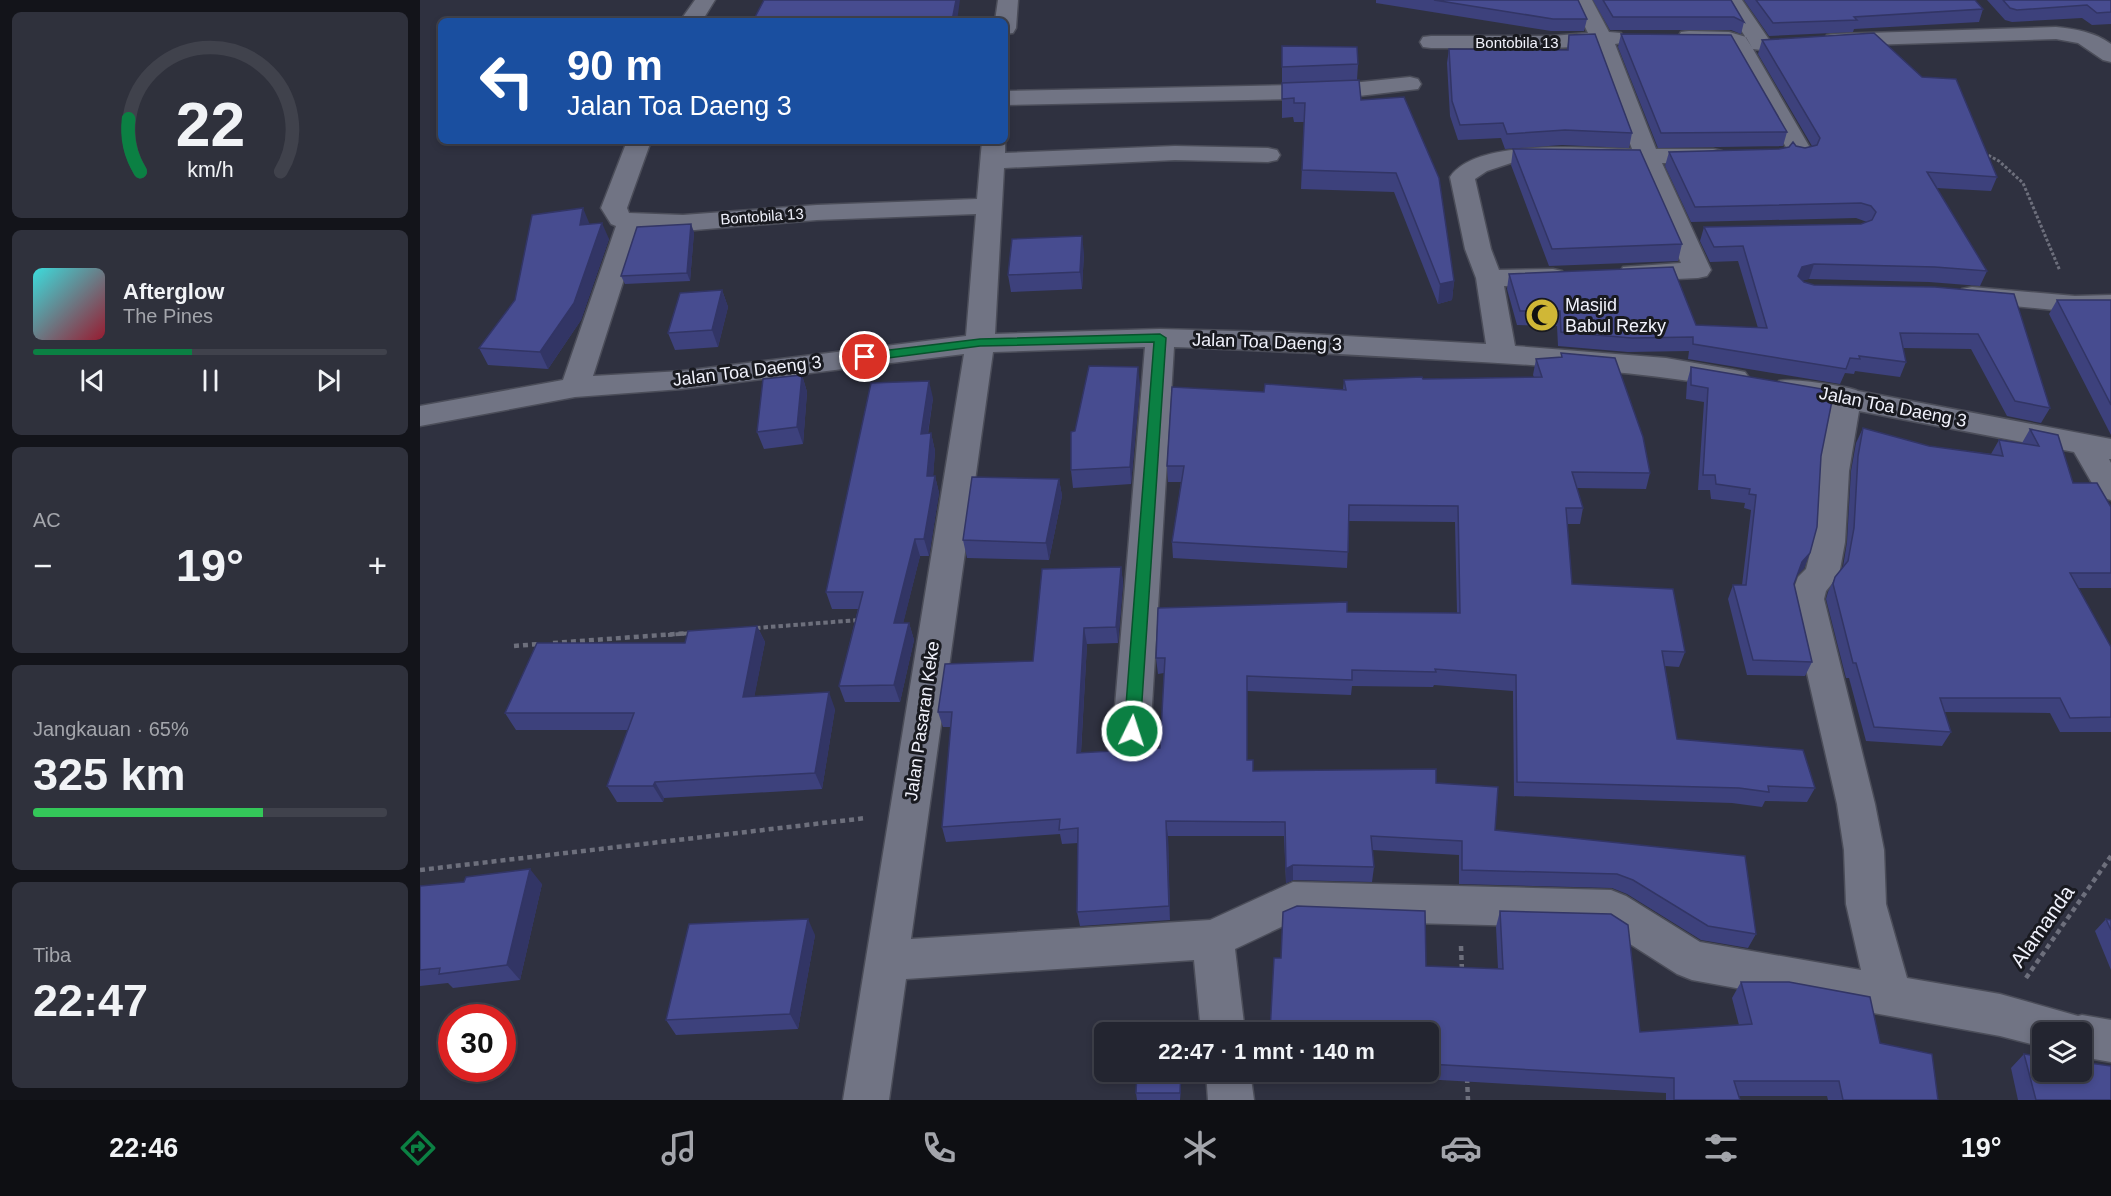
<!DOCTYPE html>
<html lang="id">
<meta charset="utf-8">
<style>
body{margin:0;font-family:Helvetica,sans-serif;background:#2f313c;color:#f1f3f6;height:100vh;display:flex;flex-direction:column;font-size:22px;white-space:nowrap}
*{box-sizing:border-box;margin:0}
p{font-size:20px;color:#a3a5ab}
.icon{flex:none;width:33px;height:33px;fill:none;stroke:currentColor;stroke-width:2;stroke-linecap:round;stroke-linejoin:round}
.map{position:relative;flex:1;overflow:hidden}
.details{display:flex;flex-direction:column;gap:12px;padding:12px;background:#13141a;width:420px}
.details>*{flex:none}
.guide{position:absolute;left:18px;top:18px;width:570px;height:126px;border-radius:9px;box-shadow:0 3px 9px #0003,0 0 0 2px #40424c;background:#1a4fa0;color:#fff;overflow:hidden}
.controls{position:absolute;left:1612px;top:1022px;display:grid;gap:12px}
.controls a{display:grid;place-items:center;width:60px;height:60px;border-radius:9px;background:#232530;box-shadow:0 3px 9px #0003,0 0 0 2px #40424c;font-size:30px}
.speed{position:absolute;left:18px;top:1004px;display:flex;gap:12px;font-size:30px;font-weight:700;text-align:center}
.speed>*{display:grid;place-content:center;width:78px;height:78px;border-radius:50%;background:#232530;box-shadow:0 3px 9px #0003,0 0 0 2px #40424c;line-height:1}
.speed .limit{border:9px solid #d22;background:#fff;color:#111}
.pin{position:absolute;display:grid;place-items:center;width:51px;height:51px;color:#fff;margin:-26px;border:3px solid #fff;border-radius:50%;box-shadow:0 2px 6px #0007}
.me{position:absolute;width:66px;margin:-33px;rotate:4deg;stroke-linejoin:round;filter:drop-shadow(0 0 4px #0008)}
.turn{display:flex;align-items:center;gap:21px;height:126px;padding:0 30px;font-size:27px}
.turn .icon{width:78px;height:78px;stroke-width:2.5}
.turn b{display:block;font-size:42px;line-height:51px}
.big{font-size:45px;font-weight:600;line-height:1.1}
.details .widget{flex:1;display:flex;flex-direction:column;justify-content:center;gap:9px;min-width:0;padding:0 21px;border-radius:9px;background:#2f313c}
.details .dial{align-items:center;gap:0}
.dial svg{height:156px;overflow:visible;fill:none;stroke:#40424c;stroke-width:7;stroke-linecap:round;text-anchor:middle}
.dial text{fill:#f1f3f6;stroke:none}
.song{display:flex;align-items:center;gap:18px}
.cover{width:72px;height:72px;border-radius:9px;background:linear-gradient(135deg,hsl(180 70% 55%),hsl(350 70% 35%))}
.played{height:6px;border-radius:3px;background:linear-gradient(90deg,#0b8043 45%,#40424c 45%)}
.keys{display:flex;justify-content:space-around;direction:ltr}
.heat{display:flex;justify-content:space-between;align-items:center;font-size:33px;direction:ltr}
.charge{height:9px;border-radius:4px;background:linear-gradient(90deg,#34c759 65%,#40424c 0)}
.trip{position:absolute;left:674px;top:1022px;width:345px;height:60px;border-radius:9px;background:#232530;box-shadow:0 3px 9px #0003,0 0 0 2px #40424c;font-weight:600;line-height:60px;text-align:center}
.tabs{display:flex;height:96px;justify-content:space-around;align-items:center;background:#0e0f13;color:#a3a5ab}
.tabs .icon{width:42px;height:42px}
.tabs .selected{color:#0b8043}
.tabs b{font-size:27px;color:#f1f3f6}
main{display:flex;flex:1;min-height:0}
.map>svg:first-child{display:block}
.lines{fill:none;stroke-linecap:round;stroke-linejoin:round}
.minor-casing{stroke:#4b4d59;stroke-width:3}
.path-far2{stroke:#6d6f7c;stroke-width:3;stroke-dasharray:3 2;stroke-linecap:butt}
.path-far1{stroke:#6d6f7c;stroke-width:4;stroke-dasharray:4.5 3;stroke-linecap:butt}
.path{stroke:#6d6f7c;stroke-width:4.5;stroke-dasharray:5 4;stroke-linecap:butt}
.minor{fill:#717484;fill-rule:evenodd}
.wall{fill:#3d417c}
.shaded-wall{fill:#323565}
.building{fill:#474c90;stroke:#323565;stroke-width:1.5}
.route{fill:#0b8043;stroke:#07532c;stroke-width:1.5}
.labels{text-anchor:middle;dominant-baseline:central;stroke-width:6;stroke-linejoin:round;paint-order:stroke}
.far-street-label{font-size:15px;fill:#f1f2fc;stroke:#191a20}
.poi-label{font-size:18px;fill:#f1f2fc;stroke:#191a20;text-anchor:start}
.street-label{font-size:18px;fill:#f1f2fc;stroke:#191a20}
.near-street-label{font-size:21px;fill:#f1f2fc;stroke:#191a20}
</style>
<main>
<section class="details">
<div class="widget dial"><svg viewBox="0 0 100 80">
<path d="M14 69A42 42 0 1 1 86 69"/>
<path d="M14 69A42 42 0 0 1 8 42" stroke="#0b8043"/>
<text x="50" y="56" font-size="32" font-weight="700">22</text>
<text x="50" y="72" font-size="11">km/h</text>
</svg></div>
<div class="widget">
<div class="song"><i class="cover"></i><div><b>Afterglow</b><p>The Pines</p></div></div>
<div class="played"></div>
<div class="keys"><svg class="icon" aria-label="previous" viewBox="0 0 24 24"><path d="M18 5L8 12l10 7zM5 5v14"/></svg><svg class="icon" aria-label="pause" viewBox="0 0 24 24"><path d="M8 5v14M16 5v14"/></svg><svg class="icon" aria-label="next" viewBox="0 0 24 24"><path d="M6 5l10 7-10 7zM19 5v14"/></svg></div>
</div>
<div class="widget"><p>AC</p>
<div class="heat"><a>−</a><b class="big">19°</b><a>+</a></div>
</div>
<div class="widget"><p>Jangkauan · 65%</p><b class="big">325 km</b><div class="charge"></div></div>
<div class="widget"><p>Tiba</p><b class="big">22:47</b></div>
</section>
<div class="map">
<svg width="1691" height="1100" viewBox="0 0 1691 1100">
<rect width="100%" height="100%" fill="#2f3140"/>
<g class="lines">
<g class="minor-casing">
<path id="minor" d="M275,0H295L282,21H260Z
M578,0H598L596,28L593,33L585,34V21H575Z
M1152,0H1172L1189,32L1201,33L1204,38L1201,43L1195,44L1236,149H1293L1302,151L1305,156L1302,161L1293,163H1242L1291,270L1287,276L1278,278L1212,281L1203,279L1199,273L1203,267L1261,263L1218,163H1091L1067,171L1055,179L1071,249L1079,270L1133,269L1142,271L1146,277L1142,283L1133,285L1084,286L1095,346L1246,358L1315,370L1325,372L1330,379L1325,386L1315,388C1219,372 1123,365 1026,360C935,355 844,350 754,347L729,754L723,765L710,770L697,765L691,754L725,347L573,352L491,939L790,920L873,882L1191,890L1206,896L1280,942L1441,970L1426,904L1424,850L1417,804L1370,599L1378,577L1386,569L1393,542L1397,471L1411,406L1359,395L1354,388L1359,381C1371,378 1427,386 1438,391L1691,439V459H1689L1691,463V500L1680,497L1654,452L1439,411L1429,471L1425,542L1419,575L1406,591L1404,599L1455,804L1464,850L1466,904L1487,978L1580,994L1658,1016L1662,1015L1691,1020V1062L1662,1057V1032H1623V1047L1580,1036L1272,980L1257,974L1185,928L876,920L815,949L825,1032H781L774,960L486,979L469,1100H423L544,354L262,389L155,397L0,426V406L143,380L196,226L191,224L181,208L207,141H231L207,208L209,213L263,215L397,205L557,199L562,141L585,140V153L755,146L848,148L857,150L860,155L857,160L848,162L755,160L584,168L575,334L740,329L855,332L1066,344L1056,278L1045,249L1030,177C1057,137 1167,149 1212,149L1174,46L1132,48H1011L1003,47L1000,42L1003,37L1011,36H1132L1168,33ZM556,214L546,336L262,371L173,376L220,229L263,231L397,220Z
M1302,0H1322L1352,44L1349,49L1341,50L1333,49Z
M1636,27C1655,29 1675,32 1691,44V62L1683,60L1658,43L1636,39L1415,46L1407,45L1404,40L1407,35L1415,34Z
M1269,31L1309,32L1326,37L1393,153L1390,158L1381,160L1372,158L1310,46L1261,42L1258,37L1261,32Z
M990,77L998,79L1001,84L998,89L922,98L585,105V91L922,84Z
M1552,287L1655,296L1691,295V311L1655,312L1542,301L1538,295L1542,289Z
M786,1071H830L834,1100H788Z"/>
</g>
<path class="path-far2" d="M1564,153L1579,161L1603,183L1640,271"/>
<path class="path-far1" d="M336,628L439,620
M248,635L272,633"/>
<path class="path" d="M133,643L269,633
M94,646L119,644
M0,870L446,818
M1041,946L1042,972
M1606,978L1691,856
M1047,1078L1048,1100"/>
<use href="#minor" class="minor"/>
</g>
<path class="wall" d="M956,0H1158L1167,19L1164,31H1131L956,3Z
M1173,0H1311L1324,22L1321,34L1311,30H1190Z
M1324,0H1555L1563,9L1559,22L1434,29L1433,32L1349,36Z
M1567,0H1691V24L1672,25L1662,18L1592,22L1585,20Z
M1201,34L1367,132L1363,146L1238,148L1198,47Z
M1149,35L1212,133L1209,148L1142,145L1085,149L1081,138L1038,140L1030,116L1027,63L1029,49L1147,50Z
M1342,40L1577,177L1571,191L1516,188L1567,271L1560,286L1509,282L1389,279L1382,280L1384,282L1394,285L1515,287L1630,408L1621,423L1587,416L1551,349L1483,348L1486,362L1480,377L1435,371L1434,374L1425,373L1420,384L1268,359L1269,351L1208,352L1138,346L1137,326L1097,325L1087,289L1089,274L1276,325L1338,328L1318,261L1290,262L1280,241L1284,227L1441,224L1447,222L1436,218L1271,222L1245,166L1249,152L1359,149L1376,146L1385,148L1392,146L1338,54Z
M862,46L938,64L937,80L941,100L1034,281L1032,300L1018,304L974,192L881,189L884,122H874L873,117L862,118Z
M382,141H479L478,144L383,145Z
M1093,149L1262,244L1258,261L1129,266L1091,165Z
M170,224L189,239L161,320L128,369L68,365L59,348Z
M274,232L270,281L205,284L201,276Z
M664,253L662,289L591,292L588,275Z
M302,290L308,307L298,347L255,350L248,333Z
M1637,300H1691V435L1629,314Z
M1141,353L1230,473L1226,489L1157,488L1163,508L1160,524H1147L1152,584L1265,652L1259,667L1245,666L1257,739L1395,788L1387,802L1345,801L1342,807L1312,803L1094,796L1093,691L1014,685L1013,687L932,686L931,695L827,691V760L833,771L1016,783L1075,830L1325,856L1336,934L1328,948L1281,940L1207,894L1192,888L1039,884V855L952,850L954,867L952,882L873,880L866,883L864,836H748L750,920L660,926L657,912L658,843L642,844L640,834L526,842L522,827L531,727H523L518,712L613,661L701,567L703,583L698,643L667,644L661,753L709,757L740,748L744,673L738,674L736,658L927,612L1037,613L1035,522L929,521L927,568L753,558L752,542L761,482H748L747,466L844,392L923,390L924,380L1114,377L1113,375L1116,359L1141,357Z
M1271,367L1401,456L1390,553L1384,568L1377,575L1374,584L1392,662L1385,676L1327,675L1308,599L1313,585H1322L1331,510L1324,508L1325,503L1291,499L1290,490H1278L1284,402L1266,399L1267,382Z
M382,375L387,392L383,444L344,449L337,432Z
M720,385L711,484L653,488L651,470Z
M513,398L508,434L511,433L515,451L513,476H515L519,493L509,556H500L483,623H489L494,640L480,702H425L419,686L438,609H412L406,592Z
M1443,428L1509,446L1571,454L1579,440L1602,443L1610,429L1653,483L1691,507V588H1658L1691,647V732H1640L1630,713L1524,712L1531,732L1522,746L1446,741L1429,678H1426L1406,599L1408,592L1415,577L1423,567L1427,542L1431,471L1436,443Z
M639,479L642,496L629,560L547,558L543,540Z
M337,626L345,642L334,697L415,709L402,789L244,798L243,802H197L187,786L208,730H96L85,713L265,643Z
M122,884L100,980L33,988L28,983L0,986V886Z
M1080,911L1220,1032L1319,1025L1312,998L1321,982L1460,1043L1518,1100H1408L1407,1096H1319L1320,1100H1246V1093L866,1071H1008L1006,966L1078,969L1076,927Z
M1686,919L1691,920V970L1675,931Z
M395,935L378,1029L256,1035L246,1020Z
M1604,1054L1691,1100H1598L1591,1068Z
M762,1071L760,1100H717L716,1093Z"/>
<path class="shaded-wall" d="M536,0H540L537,21H532Z
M163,208L170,225H160Z
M182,223L189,239L161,320L128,369L120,352Z
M271,224L274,232L270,281L267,273Z
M662,236L664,253L662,289L660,272Z
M1394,264L1389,279L1377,282L1378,276L1382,267Z
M1034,281L1032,300L1018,304L1020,284Z
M302,290L308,307L298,347L292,330Z
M718,367L720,385L711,484L710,467Z
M382,375L387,392L383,444L377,427Z
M509,381L513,398L505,451L501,434Z
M511,433L515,451L512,493L507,476Z
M515,476L519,493L509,556L504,539Z
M639,479L642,496L629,560L626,543Z
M495,539L500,556L479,640L474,623Z
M1390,553L1384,568L1376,576L1382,562Z
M701,567L703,583L698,643L696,627Z
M489,623L494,640L480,702L474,685Z
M337,626L345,642L331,714L323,697Z
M664,628L667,644L660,768L657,753Z
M409,692L415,709L402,789L395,773Z
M235,782L244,798L243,802L233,786Z
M746,821L748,836L750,920L749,906Z
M873,865V880L866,883V869Z
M110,869L122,884L100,980L87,965Z
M388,919L395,935L378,1029L370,1014Z
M761,1071H762L760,1100V1093Z"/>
<path class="building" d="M344,0H536L532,21H333Z
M1014,0H1158L1167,19H1133Z
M1183,0H1311L1324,22L1314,17H1193Z
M1336,0H1555L1563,9L1434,17L1437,20L1353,23Z
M1583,0H1691V12L1677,13L1667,5L1597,10L1590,8Z
M1454,33L1502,77L1536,79L1577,177L1507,172L1567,271L1515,267L1394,264L1382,267L1378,276L1384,282L1394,285L1515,287L1594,294L1630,408L1595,401L1558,334L1480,333L1486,362L1439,356L1440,359L1430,358L1426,369L1273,344V337L1212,338L1141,332L1140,311H1100L1089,274L1253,267L1276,325L1347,328L1323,246L1294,247L1284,227L1441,224L1452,220L1456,212L1451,206L1441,203L1275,207L1249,152L1359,149L1369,147L1373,142L1376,146L1385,148L1397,145L1400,138L1342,40Z
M1175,34L1212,133L1145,130L1087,134L1083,123L1040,125L1032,101L1029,49L1148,50L1149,35Z
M1201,34L1311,35L1367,132L1241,133Z
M862,46L937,47L938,64L862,67Z
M939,80L941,100L984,97L1019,178L1034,281L1020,284L976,173L882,170L885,103H874V98L862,99V83Z
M1093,149L1220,150L1262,244L1132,249Z
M163,208L160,225L182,223L154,303L120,352L59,348L95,300L112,215Z
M271,224L267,273L201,276L217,227Z
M662,236L660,272L588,275L592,239Z
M302,290L292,330L248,333L260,293Z
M1637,300H1691V405Z
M1141,353L1195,358L1223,437L1230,473L1152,472L1163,508H1146L1152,584L1253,589L1265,652L1242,651L1257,739L1383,750L1395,788L1348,786L1349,792L1319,788L1097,782L1096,675L1015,669L1016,672L932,670V680L827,676V760H833V771L1016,769V783L1078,787L1075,830L1325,856L1336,934L1288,926L1213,880L1197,874L1042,870V841L951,836L954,867L873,865L866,869L865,822L746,821L749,906L657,912L658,828L639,830L640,819L522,827L532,712H518L525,664L613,661L622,569L701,567L696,627L664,628L657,753L693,751L709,757L724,749L740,748L745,658H736L738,608L927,602V612L1040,613L1038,506L929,505L928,552L752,542L764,466H747L752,387L844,392L845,384L926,390L924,380L1002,377L1003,379L1122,377L1116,359L1142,357Z
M669,366L718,367L710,467L651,470V432L655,431Z
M1271,367L1414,391L1401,456L1397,527L1390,553L1382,562L1374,584L1392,662L1333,660L1313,585H1326L1336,495L1329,494L1330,489L1296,484L1295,475H1283L1288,388L1271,385Z
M382,375L377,427L337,432L343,379Z
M509,381L501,434L511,433L507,476H515L504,539H495L474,623H489L474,685L419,686L443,592H406L451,383Z
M1443,428L1509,446L1583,456L1579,440L1619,446L1610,429L1638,435L1653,483H1677L1691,507V573H1650L1691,647V717L1650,718L1640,698H1520L1531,732L1454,727L1436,663H1433L1413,584L1415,577L1428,561L1434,528L1438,456Z
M552,477L639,479L626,543L543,540Z
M337,626L323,697L409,692L395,773L235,782L233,786H187L214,713H85L117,643H265L268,631Z
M110,869L87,965L19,974L20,968L0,970V886L44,882L46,877Z
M877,906L1005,911L1006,966L1083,969L1080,911L1191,914L1208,925L1220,1032L1332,1024L1321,982H1369L1450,997L1460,1043L1512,1054L1518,1100H1423L1419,1081H1314L1320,1100H1254V1078L1008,1064V1032H850L854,958H861L863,912Z
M388,919L370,1014L246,1020L269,924Z
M1686,919L1691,920V930Z
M720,1031H762V1032H720Z
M1604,1054L1623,1057V1071H1662V1062L1691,1066V1100H1616Z
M717,1071H761L760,1093H716Z"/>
<path class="route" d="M740,334L746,338L720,731L717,735L712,737L706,735L704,731L734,342L560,346L445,361L439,357L445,353L560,339Z"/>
<defs>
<g id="mosque-disc" transform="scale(1.725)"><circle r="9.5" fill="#d0b736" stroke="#191a20"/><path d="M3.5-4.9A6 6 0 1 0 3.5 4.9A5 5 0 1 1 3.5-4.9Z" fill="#111"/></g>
</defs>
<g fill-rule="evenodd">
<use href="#mosque-disc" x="1122" y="315"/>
</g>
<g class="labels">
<g class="far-street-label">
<text x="1097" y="42">Bontobila 13</text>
<text transform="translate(342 216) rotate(-4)">Bontobila 13</text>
</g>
<g class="poi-label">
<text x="1145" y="305">Masjid<tspan x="1145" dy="21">Babul Rezky</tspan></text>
</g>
<g class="street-label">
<text transform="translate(847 342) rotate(2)">Jalan Toa Daeng 3</text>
<text transform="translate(327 371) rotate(-7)">Jalan Toa Daeng 3</text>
<text transform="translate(1473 407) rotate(11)">Jalan Toa Daeng 3</text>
<text transform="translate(502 721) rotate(-82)">Jalan Pasaran Keke</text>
</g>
<g class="near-street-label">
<text transform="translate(1622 926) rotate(-55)">Alamanda</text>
</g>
</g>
</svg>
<div class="controls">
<a><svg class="icon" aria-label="layers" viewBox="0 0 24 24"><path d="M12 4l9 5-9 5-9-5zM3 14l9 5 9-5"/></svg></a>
</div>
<div class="speed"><div class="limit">30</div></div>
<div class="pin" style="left:445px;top:357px;background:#d93025"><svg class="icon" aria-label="arrive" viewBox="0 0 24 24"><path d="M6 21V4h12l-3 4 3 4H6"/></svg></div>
<svg class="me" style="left:712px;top:731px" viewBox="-20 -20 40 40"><circle r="17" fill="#0b8043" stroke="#fff" stroke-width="3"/><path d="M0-11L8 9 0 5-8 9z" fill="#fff"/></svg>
<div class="trip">22:47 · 1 mnt · 140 m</div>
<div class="guide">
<div class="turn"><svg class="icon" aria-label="left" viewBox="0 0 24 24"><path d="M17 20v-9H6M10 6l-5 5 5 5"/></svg><div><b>90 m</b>Jalan Toa Daeng 3</div></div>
</div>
</div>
</main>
<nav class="tabs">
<b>22:46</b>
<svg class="icon selected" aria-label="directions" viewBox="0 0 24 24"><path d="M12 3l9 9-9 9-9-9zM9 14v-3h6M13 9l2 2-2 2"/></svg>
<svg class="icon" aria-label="music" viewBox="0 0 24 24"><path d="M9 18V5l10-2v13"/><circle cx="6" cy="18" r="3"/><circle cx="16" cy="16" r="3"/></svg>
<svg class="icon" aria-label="phone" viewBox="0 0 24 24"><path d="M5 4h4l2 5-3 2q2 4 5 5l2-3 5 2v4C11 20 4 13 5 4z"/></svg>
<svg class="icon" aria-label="climate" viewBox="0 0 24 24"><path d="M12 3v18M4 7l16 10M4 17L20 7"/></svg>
<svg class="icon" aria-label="car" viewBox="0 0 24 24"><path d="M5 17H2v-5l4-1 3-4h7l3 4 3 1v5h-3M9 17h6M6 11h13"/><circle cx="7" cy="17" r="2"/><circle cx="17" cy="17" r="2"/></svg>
<svg class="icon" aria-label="filters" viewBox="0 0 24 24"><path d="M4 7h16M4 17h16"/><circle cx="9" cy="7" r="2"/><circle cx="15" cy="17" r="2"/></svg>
<b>19°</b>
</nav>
